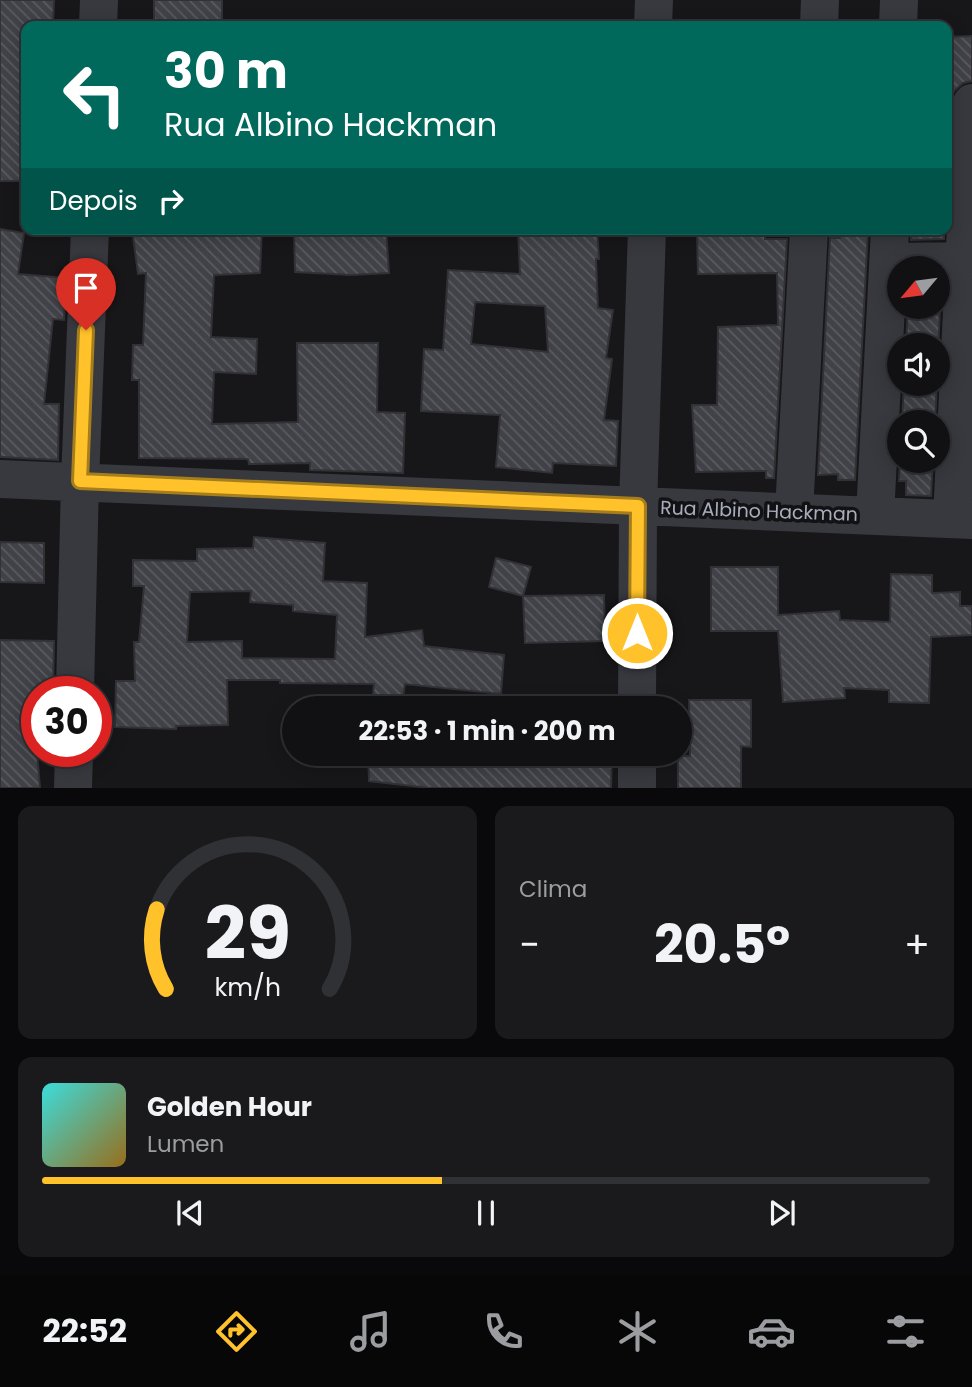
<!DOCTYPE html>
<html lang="pt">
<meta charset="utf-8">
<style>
body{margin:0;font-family:Poppins,sans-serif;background:#1a1a1d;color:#f1f3f6;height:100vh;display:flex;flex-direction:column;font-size:26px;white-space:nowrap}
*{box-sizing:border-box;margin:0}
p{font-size:23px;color:#9c9da0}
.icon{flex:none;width:38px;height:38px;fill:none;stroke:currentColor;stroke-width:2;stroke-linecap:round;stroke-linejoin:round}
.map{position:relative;height:788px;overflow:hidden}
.panel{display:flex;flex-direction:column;gap:18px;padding:18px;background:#09090b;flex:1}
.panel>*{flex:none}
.guide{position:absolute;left:21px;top:21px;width:931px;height:214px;border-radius:14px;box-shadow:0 4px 18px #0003,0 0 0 2px #303134;background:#00695c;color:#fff;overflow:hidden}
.needle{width:46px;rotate:241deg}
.fabs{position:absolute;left:887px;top:256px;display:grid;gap:14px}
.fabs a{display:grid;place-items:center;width:63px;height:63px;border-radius:50%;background:#111114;box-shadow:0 4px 18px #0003,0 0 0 2px #303134;font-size:35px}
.speed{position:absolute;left:21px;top:676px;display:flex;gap:14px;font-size:35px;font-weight:700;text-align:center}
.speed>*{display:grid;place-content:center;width:91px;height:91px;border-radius:50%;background:#111114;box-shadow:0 4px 18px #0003,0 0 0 2px #303134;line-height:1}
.speed .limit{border:10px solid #d22;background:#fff;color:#111}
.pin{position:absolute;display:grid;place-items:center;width:60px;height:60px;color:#fff;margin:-72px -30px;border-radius:50% 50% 50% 0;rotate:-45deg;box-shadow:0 0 7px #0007}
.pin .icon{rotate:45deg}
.me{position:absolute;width:77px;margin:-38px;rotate:0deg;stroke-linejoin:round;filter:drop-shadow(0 0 5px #0008)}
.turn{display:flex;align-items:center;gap:24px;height:147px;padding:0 28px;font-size:32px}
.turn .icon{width:91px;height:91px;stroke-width:2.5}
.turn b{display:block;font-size:49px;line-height:60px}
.then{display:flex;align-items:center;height:66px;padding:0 28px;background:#0003;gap:14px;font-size:26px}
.big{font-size:52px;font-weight:700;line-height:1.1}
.panel .card{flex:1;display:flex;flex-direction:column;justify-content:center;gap:10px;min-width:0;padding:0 24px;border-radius:14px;background:#1a1a1d}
.panel .dial{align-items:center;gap:0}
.dial svg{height:182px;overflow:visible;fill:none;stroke:#303134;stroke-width:7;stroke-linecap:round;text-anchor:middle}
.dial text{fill:#f1f3f6;stroke:none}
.song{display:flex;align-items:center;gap:21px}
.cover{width:84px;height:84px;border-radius:10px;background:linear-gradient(135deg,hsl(180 70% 55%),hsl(40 70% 35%))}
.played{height:7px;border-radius:4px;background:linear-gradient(90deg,#ffc22a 45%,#303134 45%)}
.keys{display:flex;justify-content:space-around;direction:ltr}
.heat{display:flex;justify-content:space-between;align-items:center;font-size:38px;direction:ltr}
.panel .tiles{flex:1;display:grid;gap:18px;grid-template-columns:1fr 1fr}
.card:last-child{grid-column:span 2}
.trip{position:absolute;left:282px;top:696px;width:410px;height:70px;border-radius:35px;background:#111114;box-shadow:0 4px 18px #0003,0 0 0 2px #303134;font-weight:700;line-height:70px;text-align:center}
.dock{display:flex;height:112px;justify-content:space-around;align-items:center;background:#070708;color:#9c9da0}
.dock .icon{width:49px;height:49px}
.dock .active{color:#ffc22a}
.dock b{font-size:32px;color:#f1f3f6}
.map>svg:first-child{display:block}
.building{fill:url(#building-back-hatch);stroke:#313136;stroke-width:2;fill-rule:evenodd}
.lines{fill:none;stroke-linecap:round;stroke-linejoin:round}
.minor{stroke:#38393f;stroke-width:38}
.route-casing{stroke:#a67e1b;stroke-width:18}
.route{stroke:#ffc22a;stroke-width:12}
.labels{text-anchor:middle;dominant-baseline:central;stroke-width:7;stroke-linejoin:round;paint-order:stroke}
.street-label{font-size:19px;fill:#a8adbb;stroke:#121215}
</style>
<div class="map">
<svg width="972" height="789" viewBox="0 0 972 789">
<defs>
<pattern id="building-back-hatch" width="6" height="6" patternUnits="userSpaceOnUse" patternTransform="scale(1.75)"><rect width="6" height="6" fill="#414247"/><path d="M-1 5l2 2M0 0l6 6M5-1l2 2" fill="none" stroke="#5a5b60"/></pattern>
</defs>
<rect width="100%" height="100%" fill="#17171a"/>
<path class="building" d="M0,0H54L53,26H26V181H0Z
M154,0H222V26H154Z
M972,36V81L963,83L954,91L950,101L947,173V37Z
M0,229L24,233L18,274L66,278L64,320L53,319L44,404H59L58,460L0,457Z
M132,229H262L260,273L214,275L211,337L257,339L256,374L214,372L212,424L298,422L297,343H378L377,412L405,413L403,473L310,470V463L249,464L248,459L139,458V380H132L133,345H143L146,273L138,274Z
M294,229H386L389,273L351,275L295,272Z
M518,229H597L599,259H596L598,308L613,310L606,358L612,359L604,420L618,421L616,466L553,463L552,473L496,467L500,415L421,411L424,349L443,350L448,270L520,274ZM475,302L545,306L548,352L471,344Z
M840,229H868L855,480H838V474L818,475L830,238H840Z
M912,229H944V239L911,240Z
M765,232V239H787L774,478H766V471L696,472L692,405H717L718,327L778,325L777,273L698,274L697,234Z
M938,283H941L938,355V345H906L908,306H938Z
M904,383H937L935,422H902Z
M900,460H933L931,496L906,495V481H899Z
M254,537L325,543L323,581L367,583L365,637L422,630L424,646L504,655L501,694L405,684L401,709H388L372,707L374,684L280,683V680H227L228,725L176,726V729L115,727L116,681H135L134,642H139L144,586H133V560L197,561V549L253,548ZM251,591L250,602L293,605V611L337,615L335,659L242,658V641L187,642L190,592Z
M0,542L44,543V583L0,582Z
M496,558L531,567L523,596L489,587Z
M711,567H778V615L839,611L840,620L890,622L891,574L932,575V593L960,592V606H972V635L931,637L929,703L889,702V690L844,688L845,698L783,702L778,631H711Z
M604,595L605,641L525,643L523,596Z
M0,640L54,641L53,691H37V751L40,788H0Z
M689,700H751V747L741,746V788H678V756H690Z
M368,754H612L611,788H429L369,781Z"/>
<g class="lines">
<path class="minor" d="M98,26L99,0
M653,26L654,0
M819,26L820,0
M898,26L899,0
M889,262L966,261
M0,479L972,520
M794,512L809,229
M875,516L890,229
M952,519L972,103
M75,691L80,481L90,229
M637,709L638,506L647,229
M73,789L74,751
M637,789V754"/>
</g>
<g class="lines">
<g class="route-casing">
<path id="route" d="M86,330L80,481L638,506L637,633"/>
</g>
<use href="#route" class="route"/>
</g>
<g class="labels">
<g class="street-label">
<text transform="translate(759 511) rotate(2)">Rua Albino Hackman</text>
</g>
</g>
</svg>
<div class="fabs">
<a><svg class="needle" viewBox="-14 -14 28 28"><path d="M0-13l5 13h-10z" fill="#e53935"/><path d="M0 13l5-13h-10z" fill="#9c9da0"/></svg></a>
<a><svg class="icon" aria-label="sound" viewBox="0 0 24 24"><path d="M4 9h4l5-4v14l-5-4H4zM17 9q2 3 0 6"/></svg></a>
<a><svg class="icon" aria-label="search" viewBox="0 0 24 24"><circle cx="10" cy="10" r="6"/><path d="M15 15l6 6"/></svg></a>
</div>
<div class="speed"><div class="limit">30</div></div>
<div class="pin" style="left:86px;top:330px;background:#d93025"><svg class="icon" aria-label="arrive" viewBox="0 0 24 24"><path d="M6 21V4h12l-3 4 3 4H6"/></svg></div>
<svg class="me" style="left:637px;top:633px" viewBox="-20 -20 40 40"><circle r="17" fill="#ffc22a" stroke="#fff" stroke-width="3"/><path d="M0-11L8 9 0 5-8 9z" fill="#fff"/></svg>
<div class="trip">22:53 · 1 min · 200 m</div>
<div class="guide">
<div class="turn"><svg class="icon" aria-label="left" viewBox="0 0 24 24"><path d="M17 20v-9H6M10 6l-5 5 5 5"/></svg><div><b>30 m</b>Rua Albino Hackman</div></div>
<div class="then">Depois<svg class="icon" aria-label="right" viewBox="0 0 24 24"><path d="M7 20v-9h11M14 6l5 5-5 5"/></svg></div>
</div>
</div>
<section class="panel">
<div class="tiles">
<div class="card dial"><svg viewBox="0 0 100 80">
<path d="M14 69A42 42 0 1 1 86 69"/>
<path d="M14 69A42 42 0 0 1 10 34" stroke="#ffc22a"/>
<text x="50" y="56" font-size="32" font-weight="700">29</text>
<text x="50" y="72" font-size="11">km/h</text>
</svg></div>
<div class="card"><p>Clima</p>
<div class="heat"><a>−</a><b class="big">20.5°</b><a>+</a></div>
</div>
<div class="card">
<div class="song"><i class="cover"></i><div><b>Golden Hour</b><p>Lumen</p></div></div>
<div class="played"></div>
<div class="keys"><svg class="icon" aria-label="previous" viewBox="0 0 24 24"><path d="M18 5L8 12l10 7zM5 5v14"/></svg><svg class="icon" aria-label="pause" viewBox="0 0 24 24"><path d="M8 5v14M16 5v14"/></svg><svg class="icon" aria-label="next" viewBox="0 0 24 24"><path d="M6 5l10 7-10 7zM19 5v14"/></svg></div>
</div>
</div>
</section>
<nav class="dock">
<b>22:52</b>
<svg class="icon active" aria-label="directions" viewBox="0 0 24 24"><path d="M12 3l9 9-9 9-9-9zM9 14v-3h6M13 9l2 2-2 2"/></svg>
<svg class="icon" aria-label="music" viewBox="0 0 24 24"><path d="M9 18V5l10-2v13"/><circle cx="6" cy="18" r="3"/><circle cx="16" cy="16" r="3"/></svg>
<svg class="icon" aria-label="phone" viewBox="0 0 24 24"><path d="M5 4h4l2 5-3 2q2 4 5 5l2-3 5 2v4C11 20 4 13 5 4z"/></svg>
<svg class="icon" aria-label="climate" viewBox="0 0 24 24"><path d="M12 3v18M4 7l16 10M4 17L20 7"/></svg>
<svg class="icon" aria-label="car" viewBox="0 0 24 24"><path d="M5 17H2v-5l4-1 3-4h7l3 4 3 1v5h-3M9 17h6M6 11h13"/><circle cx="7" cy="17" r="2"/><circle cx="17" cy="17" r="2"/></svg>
<svg class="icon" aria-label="filters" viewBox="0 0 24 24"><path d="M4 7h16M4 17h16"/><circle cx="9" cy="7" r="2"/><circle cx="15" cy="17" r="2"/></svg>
</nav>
